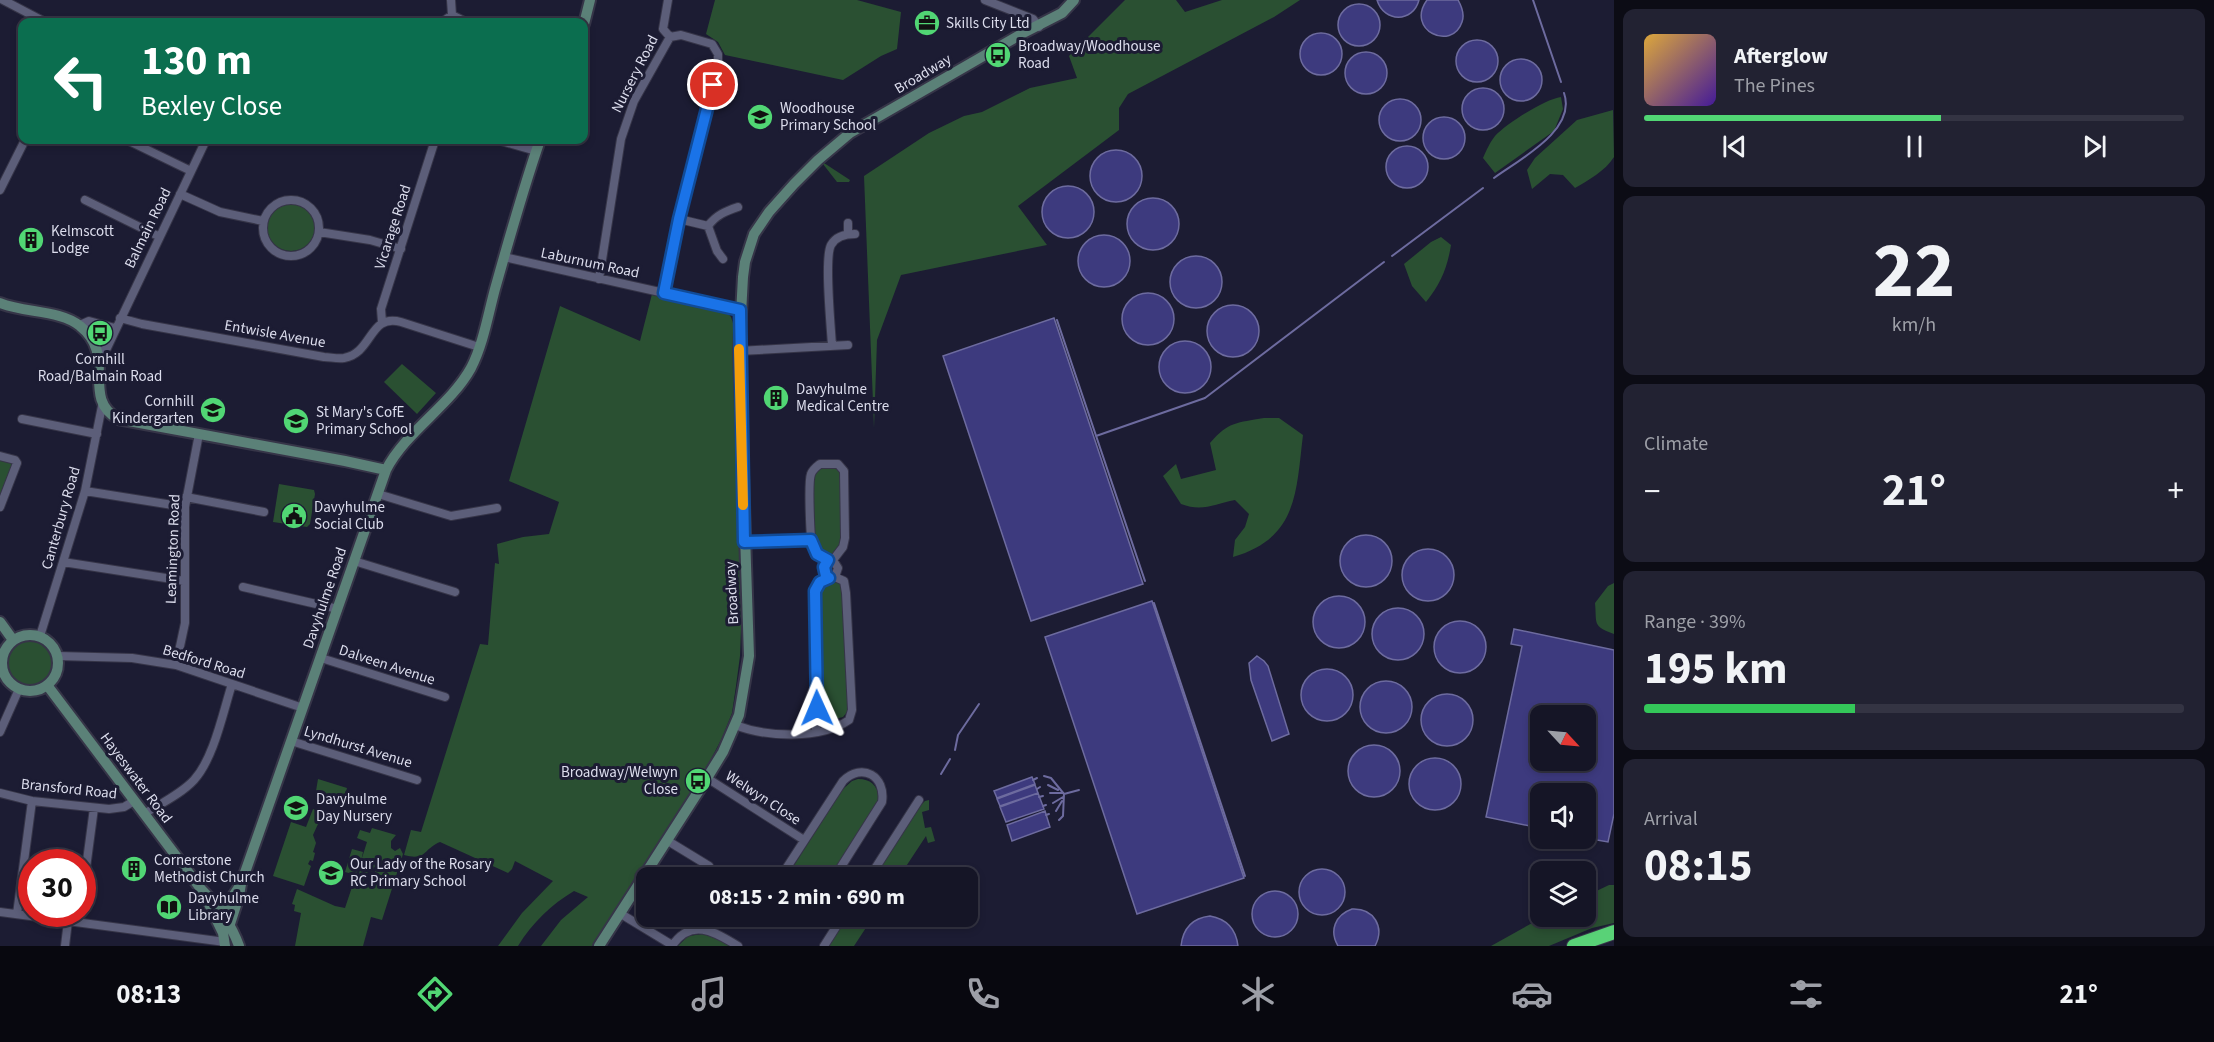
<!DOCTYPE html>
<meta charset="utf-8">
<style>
body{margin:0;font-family:"Source Sans 3",sans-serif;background:#222232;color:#f1f3f6;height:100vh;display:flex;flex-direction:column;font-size:22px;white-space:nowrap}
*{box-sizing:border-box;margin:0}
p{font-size:20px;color:#9d9fa7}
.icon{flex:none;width:33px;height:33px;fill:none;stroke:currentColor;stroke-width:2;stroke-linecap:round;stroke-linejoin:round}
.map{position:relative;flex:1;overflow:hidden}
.sheet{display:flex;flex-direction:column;gap:9px;padding:9px;background:#0c0c15;width:600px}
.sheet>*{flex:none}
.banner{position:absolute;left:18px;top:18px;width:570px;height:126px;border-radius:12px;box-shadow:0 3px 9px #0003,0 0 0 2px #343443;background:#0b6e4f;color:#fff;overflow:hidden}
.needle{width:39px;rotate:116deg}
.fabs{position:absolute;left:1530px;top:705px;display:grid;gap:12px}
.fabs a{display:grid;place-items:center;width:66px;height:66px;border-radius:12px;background:#151526;box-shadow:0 3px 9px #0003,0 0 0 2px #343443;font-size:30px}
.speed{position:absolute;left:18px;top:849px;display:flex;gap:12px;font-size:30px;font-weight:700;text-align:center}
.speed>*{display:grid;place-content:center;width:78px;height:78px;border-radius:50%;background:#151526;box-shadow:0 3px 9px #0003,0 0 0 2px #343443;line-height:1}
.speed .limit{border:9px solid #d22;background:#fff;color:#111}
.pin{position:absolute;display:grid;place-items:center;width:51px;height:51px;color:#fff;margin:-26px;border:3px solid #fff;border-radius:50%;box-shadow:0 2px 6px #0007}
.me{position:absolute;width:66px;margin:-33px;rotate:359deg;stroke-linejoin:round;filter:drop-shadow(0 0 4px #0008)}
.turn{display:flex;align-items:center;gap:21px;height:126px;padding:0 24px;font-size:27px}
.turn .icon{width:78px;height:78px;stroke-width:2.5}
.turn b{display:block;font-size:42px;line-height:51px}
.big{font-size:45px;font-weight:700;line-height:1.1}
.sheet .tile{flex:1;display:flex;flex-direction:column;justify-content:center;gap:9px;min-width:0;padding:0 21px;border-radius:12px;background:#222232}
.sheet .dial{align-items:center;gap:0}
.dial b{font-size:78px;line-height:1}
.song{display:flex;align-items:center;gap:18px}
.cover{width:72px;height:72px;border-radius:9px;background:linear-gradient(135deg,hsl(40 70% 55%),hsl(260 70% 35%))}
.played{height:6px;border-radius:3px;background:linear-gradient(90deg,#51d674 55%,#343443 55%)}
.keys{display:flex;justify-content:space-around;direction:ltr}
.heat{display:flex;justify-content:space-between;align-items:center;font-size:33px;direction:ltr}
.charge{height:9px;border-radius:4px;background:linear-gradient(90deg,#34c759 39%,#343443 0)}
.trip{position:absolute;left:636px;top:867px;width:342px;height:60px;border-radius:12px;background:#151526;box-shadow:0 3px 9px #0003,0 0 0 2px #343443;font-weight:700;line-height:60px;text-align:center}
.tabs{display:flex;height:96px;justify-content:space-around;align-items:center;background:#08080f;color:#9d9fa7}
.tabs .icon{width:42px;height:42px}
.tabs .current{color:#51d674}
.tabs b{font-size:27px;color:#f1f3f6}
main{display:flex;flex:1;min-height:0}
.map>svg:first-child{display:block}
.green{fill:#2a5032}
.water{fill:#3d3a7e;stroke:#6d6b9f;stroke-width:1.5;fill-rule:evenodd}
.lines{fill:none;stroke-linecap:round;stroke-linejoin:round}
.stream{stroke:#6d6b9f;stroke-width:2}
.street-casing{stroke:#363548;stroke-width:10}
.secondary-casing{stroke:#363548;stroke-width:14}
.highway-casing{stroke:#363548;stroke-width:16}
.street{stroke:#5c5e79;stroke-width:8}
.secondary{stroke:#5b8178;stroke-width:10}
.highway{stroke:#59d277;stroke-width:14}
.route-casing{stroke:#114b97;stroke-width:15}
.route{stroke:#1a73e8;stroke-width:10}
.slow{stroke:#f59e0b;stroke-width:10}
.labels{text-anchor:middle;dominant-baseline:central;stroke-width:6;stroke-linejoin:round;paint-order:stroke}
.poi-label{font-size:15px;fill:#dcdded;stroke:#1c1c33;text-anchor:start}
.street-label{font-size:15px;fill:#dcdded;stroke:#1c1c33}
</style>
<main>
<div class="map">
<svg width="1614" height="946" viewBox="0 0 1614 946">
<rect width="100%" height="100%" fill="#1c1c33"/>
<path class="green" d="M715,0H857L901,12L897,49L881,56L843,80L725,55L718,42L706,34Z
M1125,0H1176L1185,12L1222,0H1300L1274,17L1128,94L1119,108V130L1018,206L1047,245L901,275L877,340L874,428L864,176L929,133L964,116L982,112L1030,88L1077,78L1069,56Z
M1561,97L1563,109L1554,131L1495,173L1483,158C1486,151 1490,142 1495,136C1506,124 1545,99 1561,97Z
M1613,110L1614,157C1605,171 1589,180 1575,188L1563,175L1550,174L1532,189L1527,170L1535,158L1577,120Z
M824,163L850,180L849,182H837L823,164Z
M267 227a24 24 0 1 1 48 0a24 24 0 1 1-48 0Z
M1441,237L1451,245C1447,269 1441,283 1426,302L1412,286L1404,264L1431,242Z
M652,294L726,311L731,317L734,326L741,629L740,656L736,686L732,713L722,738L697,786L592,946H541L561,920L588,897L574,891C552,904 532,923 518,946H498L522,913L553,881L515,861L512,869L508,873L440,842C423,849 427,861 404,855L411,830L421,832L480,644L488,645L495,563L499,564L497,544L523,537L549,534L559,502L509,481L560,306L640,341Z
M402,364L436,393L417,414L384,382Z
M1264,418H1279L1303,435C1296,492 1298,538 1233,557L1235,540L1245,527L1249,514L1235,500C1215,504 1202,512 1181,504L1163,476L1176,464L1181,479L1216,470L1210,443C1229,421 1237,423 1264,418Z
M0,458L11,462L13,465L0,499Z
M821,468H837L841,472C842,489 853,566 821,554L815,543L813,483L814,474Z
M279,484L314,490L315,494L310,524L307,527L273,522Z
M831,579L842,583L848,711L843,717L820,723L818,598L821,585Z
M1614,583V634C1592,626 1597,624 1595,603L1608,586Z
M6 663a24 24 0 1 1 48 0a24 24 0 1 1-48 0Z
M318,779L347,788L342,807L320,800L321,794L316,791Z
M858,779C871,779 876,785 880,797L830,877L786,878L842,790L852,781Z
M929,800V810L922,812L925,828L931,827L935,841L928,843L926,836L899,877L873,878L921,805L925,801Z
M313,809L323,813L313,835L316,843L313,852L315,853L313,861L310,860L308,864L311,866L304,886L273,876L291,822L306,827Z
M372,828L396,835L391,841V848L395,851L400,848L403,854L382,920L371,917L363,946H295L301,913L294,911L295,905L292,904L297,889L335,906L345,908L354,881L375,888L379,874L375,872L376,868L374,867L372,872L368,871L363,883L357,881L362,863H360L356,875L345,872L352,849L363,852L361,861L367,842L357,838L360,830L370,833Z
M1609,885H1614V923L1592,928L1549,946H1491L1543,917L1586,916V896Z
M847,917H873L854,946H828Z
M703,934L717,938L730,946H678L688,936Z"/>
<path class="water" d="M1377,0H1419C1413,23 1384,23 1377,0Z
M1427,0H1458C1462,7 1465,14 1462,22C1452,52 1405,30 1427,0Z
M1338 25a21 21 0 1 1 42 0a21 21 0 1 1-42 0Z
M1300 54a21 21 0 1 1 42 0a21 21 0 1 1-42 0Z
M1456 61a21 21 0 1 1 42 0a21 21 0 1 1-42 0Z
M1345 73a21 21 0 1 1 42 0a21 21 0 1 1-42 0Z
M1500 80a21 21 0 1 1 42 0a21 21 0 1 1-42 0Z
M1462 109a21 21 0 1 1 42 0a21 21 0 1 1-42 0Z
M1379 120a21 21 0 1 1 42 0a21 21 0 1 1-42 0Z
M1423 138a21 21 0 1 1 42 0a21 21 0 1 1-42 0Z
M1386 167a21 21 0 1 1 42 0a21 21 0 1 1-42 0Z
M1090 176a26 26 0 1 1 52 0a26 26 0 1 1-52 0Z
M1042 212a26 26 0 1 1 52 0a26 26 0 1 1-52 0Z
M1127 224a26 26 0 1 1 52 0a26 26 0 1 1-52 0Z
M1078 261a26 26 0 1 1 52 0a26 26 0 1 1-52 0Z
M1170 282a26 26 0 1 1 52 0a26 26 0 1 1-52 0Z
M1122 319a26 26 0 1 1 52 0a26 26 0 1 1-52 0Z
M1207 331a26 26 0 1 1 52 0a26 26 0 1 1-52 0Z
M1054,318L1143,584L1031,621L943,356Z
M1159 367a26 26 0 1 1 52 0a26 26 0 1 1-52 0Z
M1340 561a26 26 0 1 1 52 0a26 26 0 1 1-52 0Z
M1402 575a26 26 0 1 1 52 0a26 26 0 1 1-52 0Z
M1313 622a26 26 0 1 1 52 0a26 26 0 1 1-52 0Z
M1152,601L1244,878L1137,914L1045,637Z
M1372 634a26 26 0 1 1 52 0a26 26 0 1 1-52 0Z
M1434 647a26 26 0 1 1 52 0a26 26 0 1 1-52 0Z
M1514,629L1614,650V814L1608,842L1586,838V794H1540V828L1486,817L1522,646L1511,644ZM1540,716H1586V760H1540Z
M1257,656L1264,661L1268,666L1289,734L1272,741L1251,680L1249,663Z
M1301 695a26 26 0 1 1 52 0a26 26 0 1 1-52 0Z
M1360 707a26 26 0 1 1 52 0a26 26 0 1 1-52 0Z
M1421 720a26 26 0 1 1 52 0a26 26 0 1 1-52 0Z
M1348 771a26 26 0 1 1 52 0a26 26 0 1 1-52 0Z
M1409 784a26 26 0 1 1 52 0a26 26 0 1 1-52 0Z
M1032,777L1035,784L997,798L994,791Z
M1035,785L1038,793L1000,806L997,799Z
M1038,793L1044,809L1006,822L1000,807Z
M1045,811L1050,827L1012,841L1007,825Z
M1299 892a23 23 0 1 1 46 0a23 23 0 1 1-46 0Z
M1252 914a23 23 0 1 1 46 0a23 23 0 1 1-46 0Z
M1352,909C1374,908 1385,927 1375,946H1338C1329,931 1335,915 1352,909Z
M1210,916C1227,919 1236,929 1238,946H1181C1183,928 1192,918 1210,916Z"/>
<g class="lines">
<path class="stream" d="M1533,0L1561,82
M1494,178C1520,159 1577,130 1564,93
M1392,256L1483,188
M1057,320L1145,581
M1096,436L1205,398L1384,262
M1154,603L1245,876
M955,750L958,735L979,704
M941,774L950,759
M1044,776L1051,778L1064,794
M1033,780L1037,778
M1048,785L1058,790
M1037,789L1040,787
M1050,793H1062
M1064,794L1079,790
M1039,797L1043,796
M1053,803L1063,797
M1043,806L1046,805
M1056,811L1062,801
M1046,815L1049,814
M1059,820L1063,816L1064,794"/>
<g class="street-casing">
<path id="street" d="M3,0L45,22
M451,0L452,15L466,22
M668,0L663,29L670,37
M985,0L1033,19L1039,27
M442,22L452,15
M127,140L191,171
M498,140L536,151
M0,190L25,140
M180,194L220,212L263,221
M263 228a28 28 0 1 1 56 0a28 28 0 1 1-56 0Z
M85,200L158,236
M679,219L708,226
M848,223V234
M319,232L370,240L401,249
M504,257L740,310
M723,259L717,251L708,226C716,215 726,211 738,207
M599,279L621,139L634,101L670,37L681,35L712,44L718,54V60L679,219L664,293
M120,318L142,324L324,357C330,357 337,359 344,358C373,353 369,313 401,322L479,347
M382,322L381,309L435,140
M80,325L89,321L115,328
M832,346C831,327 824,258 831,245C836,236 845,234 855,234
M739,351L848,345
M99,353L107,348L206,140
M22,419L97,434
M0,456L15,460L17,463L0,507
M820,464H838L844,471L845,538L843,547L833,560C824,560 817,557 813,549C810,542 808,482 811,474C813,469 816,467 820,464Z
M85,491L185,507
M378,494L451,516L497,508
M186,497L264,512
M744,542L811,540
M828,560L824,567L826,576L829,578
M833,560L838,568L835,577
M354,561L455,592
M63,562L185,581
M243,587L338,609
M40,636L85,491L102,406
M58,656L132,658L176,665L303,708
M321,658L445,697
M176,665L185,623V507L199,434
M735,725C766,737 820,740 849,720L852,710L846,593L844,581L835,577L822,580L815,591L816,732
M0,732L19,689
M291,741L417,780
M707,778L804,840
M0,793L32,801L109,809L124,807L134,801
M144,814C160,804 181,794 194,780C214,758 223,712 232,684
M668,841L709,866
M780,878L843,781C862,762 886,776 882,802L834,878
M869,878L919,800
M82,898L94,808
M0,912L225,942
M17,914L32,801
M621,914L672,945
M65,946L68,921
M672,946C691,917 715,932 738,946
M824,946L843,916"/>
</g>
<g class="secondary-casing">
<path id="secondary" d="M584,24L590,0
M0,303C24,313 61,310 80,326C118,356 80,397 118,419L345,461L386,470
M0,622L13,640
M2 663a28 28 0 1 1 56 0a28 28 0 1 1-56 0Z
M47,685L201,889C218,906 231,923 239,946
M208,902L223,933L225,946
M220,916L241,884
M230,924L239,896L241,884L386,470C406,431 450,406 471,368C483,345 488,315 495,289C509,239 523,189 540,140
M599,946L707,778L723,752L739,715L749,656L739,351L743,277L745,262L754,234L769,212L794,184L818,160L850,133L1025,32L1062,13L1074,0"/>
</g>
<g class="highway-casing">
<path id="highway" d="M1574,946L1614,932"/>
</g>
<use href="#street" class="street"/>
<use href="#secondary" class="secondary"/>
<use href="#highway" class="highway"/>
</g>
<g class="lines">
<g class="route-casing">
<path id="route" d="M713,85L679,219L664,293L740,310L744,542L811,540L817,554L828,560L824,567L826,576L829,578L820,582L815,591L817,708"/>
</g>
<use href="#route" class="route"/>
<path class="slow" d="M739,349L743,505"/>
</g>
<defs>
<g id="office-disc" transform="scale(1.35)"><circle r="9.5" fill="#51d674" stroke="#1c1c33"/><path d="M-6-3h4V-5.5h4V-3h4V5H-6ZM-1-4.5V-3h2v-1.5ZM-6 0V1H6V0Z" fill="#111"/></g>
<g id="bus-disc" transform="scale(1.35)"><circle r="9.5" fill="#51d674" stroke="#1c1c33"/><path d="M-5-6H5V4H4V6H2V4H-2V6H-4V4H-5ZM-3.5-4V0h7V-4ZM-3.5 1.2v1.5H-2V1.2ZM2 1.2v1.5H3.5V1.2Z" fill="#111"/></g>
<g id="school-disc" transform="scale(1.35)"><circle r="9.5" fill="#51d674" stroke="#1c1c33"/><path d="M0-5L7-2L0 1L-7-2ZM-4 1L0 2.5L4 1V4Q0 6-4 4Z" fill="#111"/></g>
<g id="building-disc" transform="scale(1.35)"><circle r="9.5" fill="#51d674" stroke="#1c1c33"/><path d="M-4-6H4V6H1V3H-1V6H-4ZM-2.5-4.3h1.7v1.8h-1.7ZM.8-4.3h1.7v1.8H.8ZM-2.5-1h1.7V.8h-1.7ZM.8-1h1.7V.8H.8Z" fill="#111"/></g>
<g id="civic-disc" transform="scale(1.35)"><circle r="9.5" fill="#51d674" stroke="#1c1c33"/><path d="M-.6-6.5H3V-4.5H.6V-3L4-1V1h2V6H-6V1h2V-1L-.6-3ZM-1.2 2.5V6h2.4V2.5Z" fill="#111"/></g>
<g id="library-disc" transform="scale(1.35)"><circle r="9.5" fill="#51d674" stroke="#1c1c33"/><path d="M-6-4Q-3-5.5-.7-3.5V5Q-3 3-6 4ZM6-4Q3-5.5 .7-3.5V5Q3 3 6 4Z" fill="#111"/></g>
</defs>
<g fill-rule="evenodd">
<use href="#office-disc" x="927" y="23"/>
<use href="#bus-disc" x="998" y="55"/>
<use href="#school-disc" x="760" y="117"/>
<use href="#building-disc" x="31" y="240"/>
<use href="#bus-disc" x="100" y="333"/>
<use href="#building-disc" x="776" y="398"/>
<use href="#school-disc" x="213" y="410"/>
<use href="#school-disc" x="296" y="421"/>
<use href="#civic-disc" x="294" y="516"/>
<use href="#bus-disc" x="698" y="781"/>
<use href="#school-disc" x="296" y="808"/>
<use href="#building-disc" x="134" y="869"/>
<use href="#school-disc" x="331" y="873"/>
<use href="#library-disc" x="169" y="907"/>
</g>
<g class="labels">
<g class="poi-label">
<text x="946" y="23">Skills City Ltd</text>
<text x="1018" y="46">Broadway/Woodhouse<tspan x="1018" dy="17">Road</tspan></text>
<text x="780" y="108">Woodhouse<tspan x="780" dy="17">Primary School</tspan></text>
<text x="51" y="231">Kelmscott<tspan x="51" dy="17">Lodge</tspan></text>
<text x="100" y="359" text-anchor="middle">Cornhill<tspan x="100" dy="17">Road/Balmain Road</tspan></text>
<text x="796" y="389">Davyhulme<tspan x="796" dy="17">Medical Centre</tspan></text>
<text x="194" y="401" text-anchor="end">Cornhill<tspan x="194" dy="17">Kindergarten</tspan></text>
<text x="316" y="412">St Mary's CofE<tspan x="316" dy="17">Primary School</tspan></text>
<text x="314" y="507">Davyhulme<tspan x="314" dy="17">Social Club</tspan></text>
<text x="678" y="772" text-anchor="end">Broadway/Welwyn<tspan x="678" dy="17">Close</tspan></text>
<text x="316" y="799">Davyhulme<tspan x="316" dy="17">Day Nursery</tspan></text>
<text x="154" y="860">Cornerstone<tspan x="154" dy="17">Methodist Church</tspan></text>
<text x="350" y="864">Our Lady of the Rosary<tspan x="350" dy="17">RC Primary School</tspan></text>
<text x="188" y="898">Davyhulme<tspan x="188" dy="17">Library</tspan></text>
</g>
<g class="street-label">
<text transform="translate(635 74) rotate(-63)">Nursery Road</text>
<text transform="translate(923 74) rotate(-31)">Broadway</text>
<text transform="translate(393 227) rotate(-72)">Vicarage Road</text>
<text transform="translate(148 228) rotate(-64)">Balmain Road</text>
<text transform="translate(590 263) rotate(12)">Laburnum Road</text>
<text transform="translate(275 334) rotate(10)">Entwisle Avenue</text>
<text transform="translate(61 518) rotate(-74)">Canterbury Road</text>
<text transform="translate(173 549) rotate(-88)">Leamington Road</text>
<text transform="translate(732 593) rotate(-93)">Broadway</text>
<text transform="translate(325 598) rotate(-71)">Davyhulme Road</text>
<text transform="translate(204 662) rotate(17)">Bedford Road</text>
<text transform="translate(387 665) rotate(18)">Dalveen Avenue</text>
<text transform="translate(358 747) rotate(17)">Lyndhurst Avenue</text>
<text transform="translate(136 778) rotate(53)">Hayeswater Road</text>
<text transform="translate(69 789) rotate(6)">Bransford Road</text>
<text transform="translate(763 798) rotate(33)">Welwyn Close</text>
</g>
</g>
</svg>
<div class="fabs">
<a><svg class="needle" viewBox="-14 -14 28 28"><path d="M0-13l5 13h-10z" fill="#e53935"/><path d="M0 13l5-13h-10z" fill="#9d9fa7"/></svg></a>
<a><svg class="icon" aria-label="sound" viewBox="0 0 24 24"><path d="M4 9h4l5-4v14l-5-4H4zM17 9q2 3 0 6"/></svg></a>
<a><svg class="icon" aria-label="layers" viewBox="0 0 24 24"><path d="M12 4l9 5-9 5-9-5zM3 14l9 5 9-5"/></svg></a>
</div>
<div class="speed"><div class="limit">30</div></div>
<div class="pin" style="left:713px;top:85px;background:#d93025"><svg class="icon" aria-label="arrive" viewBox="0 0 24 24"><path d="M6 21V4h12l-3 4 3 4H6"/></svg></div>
<svg class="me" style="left:817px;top:708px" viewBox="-20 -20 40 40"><path d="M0-17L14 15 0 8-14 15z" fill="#1a73e8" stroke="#fff" stroke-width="4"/></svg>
<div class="trip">08:15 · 2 min · 690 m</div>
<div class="banner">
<div class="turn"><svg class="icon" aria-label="left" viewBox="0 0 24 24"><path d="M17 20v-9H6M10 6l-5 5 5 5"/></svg><div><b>130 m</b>Bexley Close</div></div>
</div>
</div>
<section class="sheet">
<div class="tile">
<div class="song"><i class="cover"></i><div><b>Afterglow</b><p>The Pines</p></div></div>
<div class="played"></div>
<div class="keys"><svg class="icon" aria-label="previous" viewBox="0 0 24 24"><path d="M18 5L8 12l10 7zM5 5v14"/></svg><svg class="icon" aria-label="pause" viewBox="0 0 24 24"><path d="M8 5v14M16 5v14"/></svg><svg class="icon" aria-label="next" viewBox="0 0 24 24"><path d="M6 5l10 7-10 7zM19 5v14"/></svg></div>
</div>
<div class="tile dial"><b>22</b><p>km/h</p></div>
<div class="tile"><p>Climate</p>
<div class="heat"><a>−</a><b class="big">21°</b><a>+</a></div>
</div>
<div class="tile"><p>Range · 39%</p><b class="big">195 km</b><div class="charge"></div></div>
<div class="tile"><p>Arrival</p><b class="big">08:15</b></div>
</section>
</main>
<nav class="tabs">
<b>08:13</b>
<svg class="icon current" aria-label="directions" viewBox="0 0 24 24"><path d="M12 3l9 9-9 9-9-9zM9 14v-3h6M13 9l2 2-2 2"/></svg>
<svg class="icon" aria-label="music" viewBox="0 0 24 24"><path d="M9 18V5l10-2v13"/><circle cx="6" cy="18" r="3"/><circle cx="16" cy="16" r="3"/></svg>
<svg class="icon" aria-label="phone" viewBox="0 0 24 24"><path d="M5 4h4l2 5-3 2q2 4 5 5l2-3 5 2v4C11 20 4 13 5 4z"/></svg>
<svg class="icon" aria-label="climate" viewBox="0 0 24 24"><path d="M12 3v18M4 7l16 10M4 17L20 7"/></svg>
<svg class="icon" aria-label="car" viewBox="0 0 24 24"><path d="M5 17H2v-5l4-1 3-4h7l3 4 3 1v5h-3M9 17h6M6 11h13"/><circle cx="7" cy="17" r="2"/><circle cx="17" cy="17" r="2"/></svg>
<svg class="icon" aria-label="filters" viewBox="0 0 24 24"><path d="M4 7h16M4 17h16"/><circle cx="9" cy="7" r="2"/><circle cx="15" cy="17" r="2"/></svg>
<b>21°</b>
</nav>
